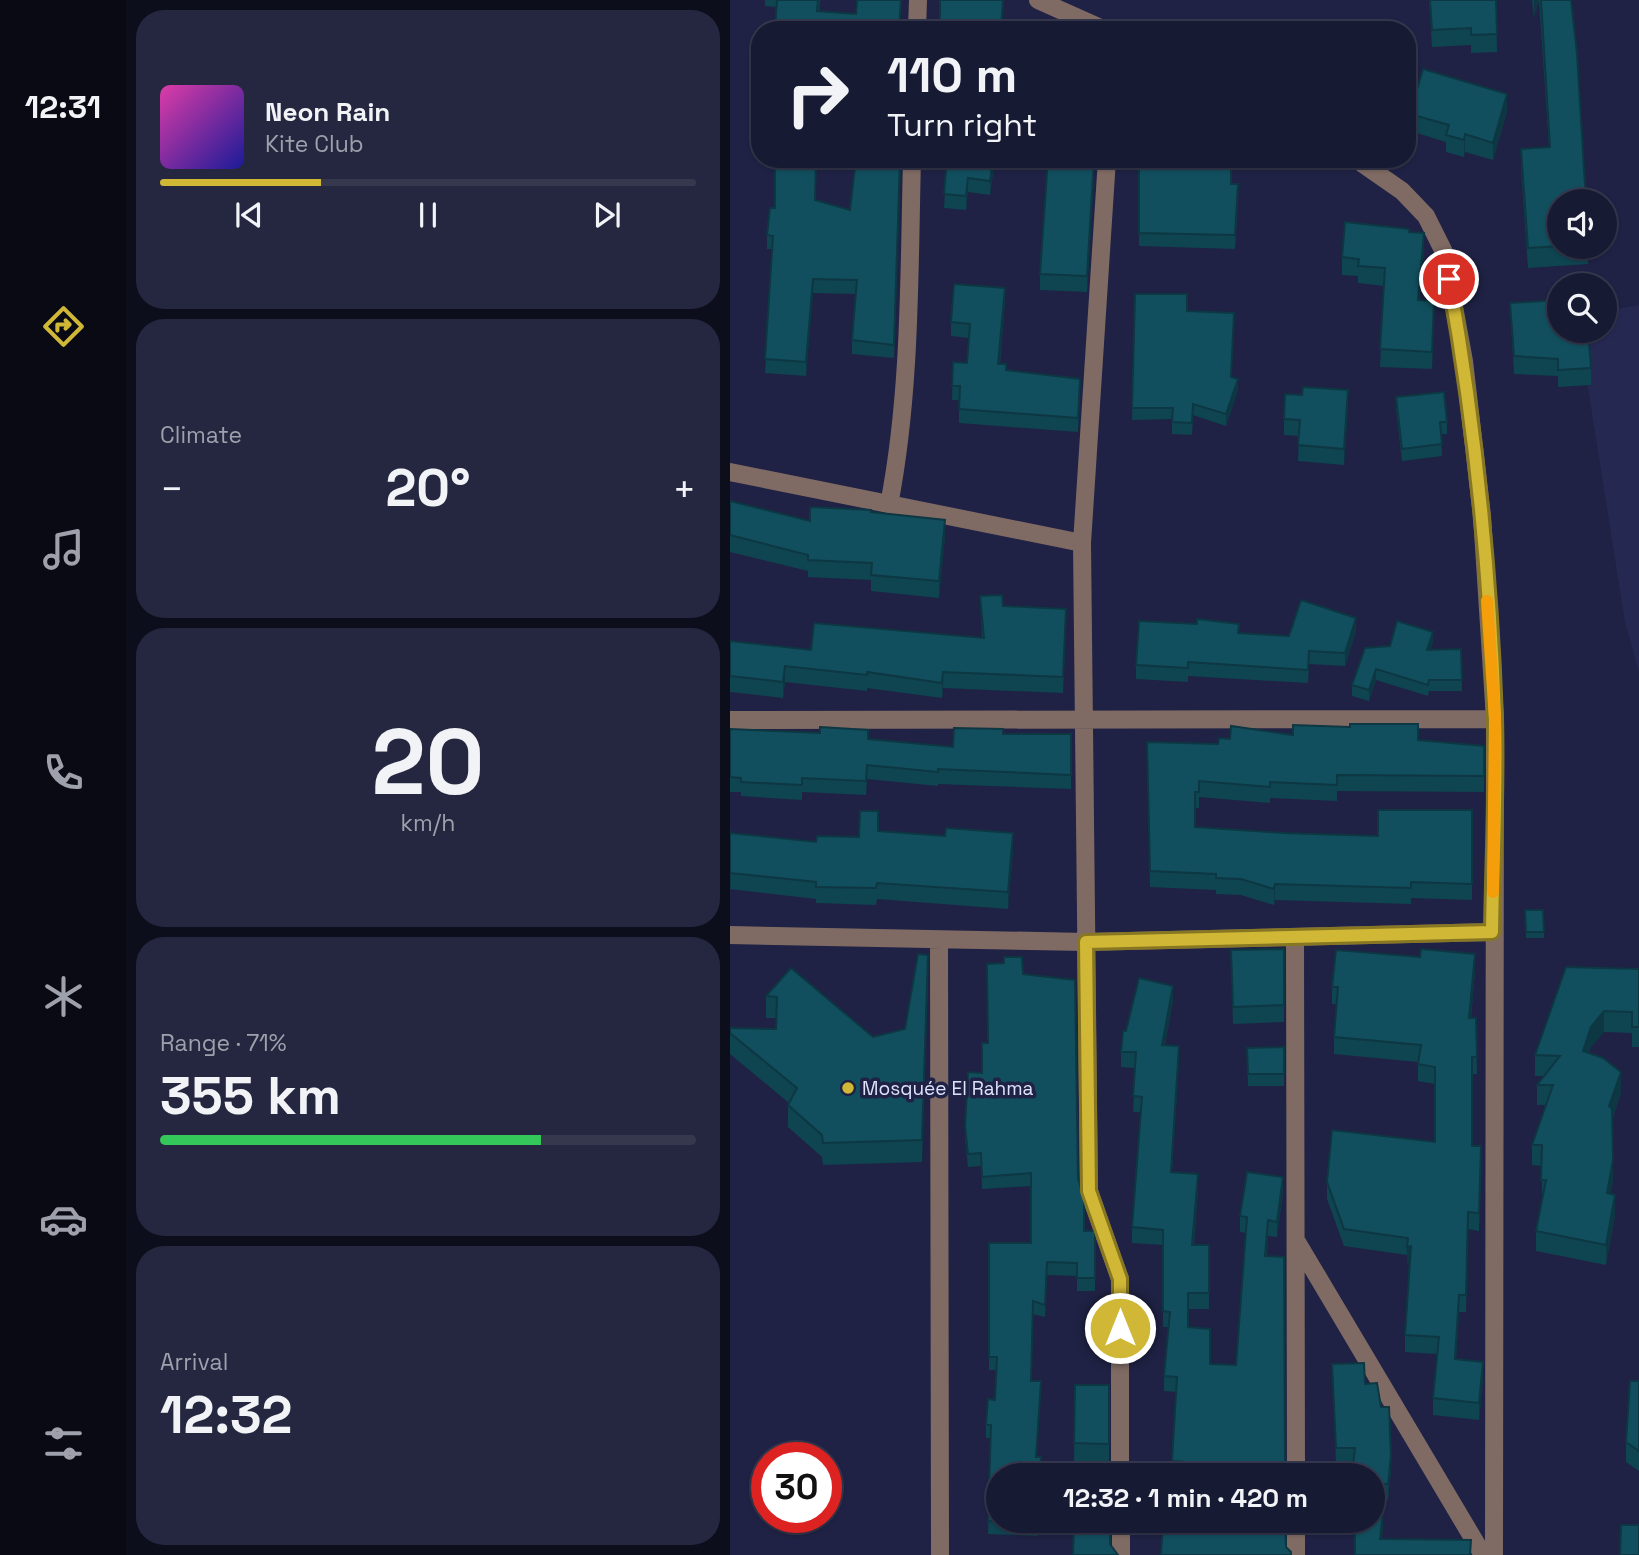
<!DOCTYPE html>
<meta charset="utf-8">
<style>
body{margin:0;font-family:"Space Grotesk",sans-serif;background:#24273f;color:#f1f3f6;height:100vh;display:flex;flex-direction:column;font-size:26px;white-space:nowrap}
*{box-sizing:border-box;margin:0}
p{font-size:23px;color:#9ea1ac}
.icon{flex:none;width:38px;height:38px;fill:none;stroke:currentColor;stroke-width:2;stroke-linecap:round;stroke-linejoin:round}
.map{position:relative;flex:1;overflow:hidden}
.details{display:flex;flex-direction:column;gap:10px;padding:10px;background:#0d0e1c;width:604px}
.details>*{flex:none}
.hud{position:absolute;left:21px;top:21px;width:665px;height:147px;border-radius:28px;box-shadow:0 2px 5px #0004,0 0 0 2px #36384e;background:#171a33;color:#f1f3f6;overflow:hidden}
.buttons{position:absolute;left:817px;top:189px;display:grid;gap:14px}
.buttons a{display:grid;place-items:center;width:70px;height:70px;border-radius:50%;background:#171a33;box-shadow:0 2px 5px #0004,0 0 0 2px #36384e;font-size:35px}
.speed{position:absolute;left:21px;top:1442px;display:flex;gap:14px;font-size:35px;font-weight:700;text-align:center}
.speed>*{display:grid;place-content:center;width:91px;height:91px;border-radius:50%;background:#171a33;box-shadow:0 2px 5px #0004,0 0 0 2px #36384e;line-height:1}
.speed .limit{border:10px solid #d22;background:#fff;color:#111}
.pin{position:absolute;display:grid;place-items:center;width:60px;height:60px;color:#fff;margin:-30px;border:4px solid #fff;border-radius:50%;box-shadow:0 2px 7px #0007}
.me{position:absolute;width:77px;margin:-38px;rotate:0deg;stroke-linejoin:round;filter:drop-shadow(0 0 5px #0008)}
.turn{display:flex;align-items:center;gap:24px;height:147px;padding:0 21px;font-size:32px}
.turn .icon{width:91px;height:91px;stroke-width:2.5}
.turn b{display:block;font-size:49px;line-height:60px}
.big{font-size:52px;font-weight:600;line-height:1.1}
.details .widget{flex:1;display:flex;flex-direction:column;justify-content:center;gap:10px;min-width:0;padding:0 24px;border-radius:28px;background:#24273f}
.details .dial{align-items:center;gap:0}
.dial b{font-size:91px;line-height:1}
.song{display:flex;align-items:center;gap:21px}
.cover{width:84px;height:84px;border-radius:10px;background:linear-gradient(135deg,hsl(320 70% 55%),hsl(240 70% 35%))}
.played{height:7px;border-radius:4px;background:linear-gradient(90deg,#d0b736 30%,#36384e 30%)}
.keys{display:flex;justify-content:space-around;direction:ltr}
.heat{display:flex;justify-content:space-between;align-items:center;font-size:38px;direction:ltr}
.charge{height:10px;border-radius:5px;background:linear-gradient(90deg,#34c759 71%,#36384e 0)}
.trip{position:absolute;left:256px;top:1463px;width:399px;height:70px;border-radius:35px;background:#171a33;box-shadow:0 2px 5px #0004,0 0 0 2px #36384e;font-weight:600;line-height:70px;text-align:center}
main{display:flex;flex:1;min-height:0}
.tabs{display:flex;flex-direction:column;width:126px;justify-content:space-around;align-items:center;background:#090a14;color:#9ea1ac}
.tabs .icon{width:49px;height:49px}
.tabs .active{color:#d0b736}
.tabs b{font-size:32px;color:#f1f3f6}
.map>svg:first-child{display:block}
.built{fill:#252851}
.lines{fill:none;stroke-linecap:round;stroke-linejoin:round}
.minor{stroke:#806b64;stroke-width:18}
.wall{fill:#0f4451}
.shaded-wall{fill:#0d3742}
.building{fill:#124f5e;stroke:#0d3742;stroke-width:2}
.route-casing{stroke:#877723;stroke-width:18}
.route{stroke:#d0b736;stroke-width:12}
.slow{stroke:#f59e0b;stroke-width:12}
.poi-dot{fill:#d0b736;stroke:#1f2244;stroke-width:2.5}
.labels{text-anchor:middle;dominant-baseline:central;stroke-width:7;stroke-linejoin:round;paint-order:stroke}
.poi-label{font-size:19px;fill:#dfe3fb;stroke:#1f2244;text-anchor:start}
</style>
<main>
<nav class="tabs">
<b>12:31</b>
<svg class="icon active" aria-label="directions" viewBox="0 0 24 24"><path d="M12 3l9 9-9 9-9-9zM9 14v-3h6M13 9l2 2-2 2"/></svg>
<svg class="icon" aria-label="music" viewBox="0 0 24 24"><path d="M9 18V5l10-2v13"/><circle cx="6" cy="18" r="3"/><circle cx="16" cy="16" r="3"/></svg>
<svg class="icon" aria-label="phone" viewBox="0 0 24 24"><path d="M5 4h4l2 5-3 2q2 4 5 5l2-3 5 2v4C11 20 4 13 5 4z"/></svg>
<svg class="icon" aria-label="climate" viewBox="0 0 24 24"><path d="M12 3v18M4 7l16 10M4 17L20 7"/></svg>
<svg class="icon" aria-label="car" viewBox="0 0 24 24"><path d="M5 17H2v-5l4-1 3-4h7l3 4 3 1v5h-3M9 17h6M6 11h13"/><circle cx="7" cy="17" r="2"/><circle cx="17" cy="17" r="2"/></svg>
<svg class="icon" aria-label="filters" viewBox="0 0 24 24"><path d="M4 7h16M4 17h16"/><circle cx="9" cy="7" r="2"/><circle cx="15" cy="17" r="2"/></svg>
</nav>
<section class="details">
<div class="widget">
<div class="song"><i class="cover"></i><div><b>Neon Rain</b><p>Kite Club</p></div></div>
<div class="played"></div>
<div class="keys"><svg class="icon" aria-label="previous" viewBox="0 0 24 24"><path d="M18 5L8 12l10 7zM5 5v14"/></svg><svg class="icon" aria-label="pause" viewBox="0 0 24 24"><path d="M8 5v14M16 5v14"/></svg><svg class="icon" aria-label="next" viewBox="0 0 24 24"><path d="M6 5l10 7-10 7zM19 5v14"/></svg></div>
</div>
<div class="widget"><p>Climate</p>
<div class="heat"><a>−</a><b class="big">20°</b><a>+</a></div>
</div>
<div class="widget dial"><b>20</b><p>km/h</p></div>
<div class="widget"><p>Range · 71%</p><b class="big">355 km</b><div class="charge"></div></div>
<div class="widget"><p>Arrival</p><b class="big">12:32</b></div>
</section>
<div class="map">
<svg width="910" height="1555" viewBox="0 0 910 1555">
<rect width="100%" height="100%" fill="#1f2244"/>
<path class="built" d="M909,305V672L895,622L849,331H875V311Z"/>
<g class="lines">
<path class="minor" d="M308,0L375,30
M187,30L188,0
M377,159L352,543L359,1191L390,1279V1475
M626,159L672,191L696,216L714,252L734,361L752,516L765,719L764,1555
M0,472L352,543
M159,505C181,391 179,274 182,159
M0,720L765,719
M0,935L356,942L762,932
M565,937L566,1475
M209,940L210,1555
M567,1242L753,1555
M391,1521V1555
M566,1521V1555"/>
</g>
<path class="wall" d="M35,0H90L89,12L126,14L172,0L169,30L47,7L35,6Z
M210,0H274L272,30H210Z
M699,0H766L767,52L741,53V45L702,47Z
M802,0H841L830,201V247H858V264L798,268L791,169V149L819,147L809,1L804,17Z
M777,112L763,160L735,152L734,157L716,152V142L680,131V114Z
M171,159L164,358L122,354V340L126,294L83,293L76,376L35,373L42,249H37V235L45,208L86,200L120,210Z
M217,159H265L260,195L238,192L236,210L214,208Z
M409,159L501,184L508,198L505,249L409,246Z
M364,175L357,292L310,290V274Z
M679,232L694,251L689,300L704,318L702,369L650,367L654,286L628,283V276L612,275V257Z
M405,294L457,311L501,377L508,390L496,426L463,415L462,435L442,434V419L402,420Z
M275,302L270,364L276,370L350,392L348,432L229,423V400H222L223,362L237,363L239,338L221,336V322Z
M780,303L861,368V385L828,387V376L784,374Z
M572,395L618,406L614,465L568,461L569,436L554,435V419Z
M666,397L717,422V434H711L712,456L672,461L666,409Z
M0,501L80,521L141,512L215,536L209,598L141,591V580L78,577V571L0,552Z
M250,596L273,606L336,625L333,693L213,688L212,698L137,688V691L55,682L53,698L0,692V641L81,650L252,638Z
M626,632L615,666L579,664L578,683L458,676V682L406,679V665L509,633L559,636Z
M703,643L700,650L731,649L732,691H699L698,696L646,680L639,701L622,696V685L635,648Z
M0,729L223,747L273,734H341V789L208,784V786L137,779L136,795L72,792V800L11,796V792H0Z
M563,735L688,740L754,746V792L607,791V801L540,798V803L469,797V808H465V827L553,833L648,836L742,810V900L681,898V904L545,900L544,905L511,895L486,894V890L420,887L417,742L488,744L500,739Z
M0,830V833L86,842L129,837L148,831L283,850L278,909L147,899L146,905L86,903V899L0,889V904Z
M795,910L814,932V938H796Z
M554,949V1022L503,1024L501,950Z
M61,968L143,1037L175,1029L198,977L192,1162L93,1165L92,1157L58,1127V1105L59,1103L0,1054V1028L46,1029L47,1018H36V996Z
M909,969V1047H902V1033L874,1032L861,1047L859,1053L891,1093L883,1117V1181L880,1194L885,1216L876,1265L806,1251V1231L812,1200V1166L802,1165V1145L816,1105H807V1085L814,1076H805V1055Z
M745,971L741,1018H746L747,1074H742V1146L751,1164L749,1231L738,1229L736,1312H729L726,1359L753,1379L749,1420L703,1415V1398L707,1354L675,1352V1335L679,1263L677,1264V1255L614,1246L597,1199V1182L705,1142V1084L688,1081V1062L604,1054V1037L607,1004H602V987Z
M293,974L348,1178L354,1231H365V1291H347V1276L317,1275L315,1317L303,1314L301,1381L311,1394L268,1521H308V1536L258,1534L261,1438H256V1425L265,1400L266,1370H259V1243H301V1186L252,1189L251,1166L238,1167L235,1139V1126L252,1073L258,1043Z
M443,1001L435,1045L449,1061L442,1172L468,1189L464,1245H479V1309H458V1327L480,1364L506,1365L516,1233L510,1232V1216L553,1192L547,1237L538,1236L537,1256L555,1460L563,1475H442L446,1392L434,1391V1376L439,1327H433V1245L402,1243V1227L411,1112H403L405,1068L391,1067V1052L396,1031Z
M554,1047V1086H518L517,1048Z
M602,1364L635,1384L661,1470L658,1500L642,1499V1475L623,1463L606,1464Z
M909,1381V1471L896,1462V1442Z
M345,1385H379V1461H344Z"/>
<path class="shaded-wall" d="M171,0H172L169,30V16Z
M273,0H274L272,30H271Z
M804,0H809L804,17Z
M777,94V112L763,160V143Z
M735,134V152L734,157V140Z
M263,159H265L260,195V181Z
M364,159V175L357,292V276Z
M238,178V192L236,210V196Z
M694,233V251L688,317V300Z
M83,279V293L76,376V362Z
M275,288V302L268,378V364Z
M704,301V318L702,369V352Z
M350,379V392L348,432V418Z
M508,379V390L496,426V414Z
M618,390V406L614,465V449Z
M215,520V536L209,598V581Z
M626,618V632L615,666V653Z
M703,632V643L697,661V650Z
M55,666V682L53,698V682Z
M646,669V680L639,701V690Z
M213,672V688L212,698V683Z
M283,833V850L278,909V892Z
M545,884V900L544,905V889Z
M745,954V971L739,1035V1018Z
M198,955V977L192,1162V1140Z
M443,986V1001L432,1060V1045Z
M874,1011V1032L861,1047L853,1071V1051L861,1027Z
M449,1046V1061L441,1187V1172Z
M891,1072V1093L879,1127V1106Z
M883,1160V1181L877,1214V1193Z
M468,1174V1189L462,1260V1245Z
M553,1177V1192L547,1237V1222Z
M885,1195V1216L876,1265V1245Z
M538,1220V1236L535,1271V1256Z
M681,1246V1263L677,1264V1247Z
M729,1295V1312L725,1377V1359Z
M753,1362V1379L749,1420V1403Z
M661,1455V1470L658,1500V1484Z
M653,1512V1531L650,1555V1539Z"/>
<path class="building" d="M47,0H88L87,11L126,14L127,0H171L169,30H45Z
M210,0H273L271,30H223V25L210,24Z
M700,0H766L767,34L741,35V28L702,30Z
M811,0H841L847,54L856,201H830V246L798,248L791,149L820,147Z
M693,69L777,94L763,143L735,134L734,140L716,135L719,125L680,114Z
M45,159H86L85,200L120,210L126,159H170L164,345L122,340L127,280L83,279L76,362L35,359L43,236L37,235L40,208H45Z
M217,159H263L260,181L238,178L236,196L214,194Z
M318,159H364L357,276L310,274Z
M409,159H501V184H508L505,235L409,233Z
M615,222L679,229V232L694,233L688,300L704,301L702,352L650,349L655,268L628,266L629,259L612,257Z
M224,284L275,288L268,364H276V370L350,379L348,418L229,409L230,386H222L223,362L237,363L240,324L221,322Z
M405,294H457V311L504,313L501,377L508,379L496,414L463,404L462,423L442,422L443,408H402Z
M830,300V331H858L861,368L828,370V359L784,356L780,303Z
M573,387L618,390L614,449L568,445L570,420L554,419L555,394L572,395Z
M714,392L717,422H710L712,444L672,449L666,397Z
M0,501L80,521V507L141,510V512L215,520L209,581L141,575L142,563L78,560V555L0,535Z
M272,595L273,606L336,609L333,677L213,672L212,683L137,672V675L55,666L53,682L0,676V641L81,650L84,623L254,638L250,596Z
M571,600L626,618L615,653L579,651L578,670L458,662V668L406,665L409,621L467,624V619L509,624L508,633L559,636Z
M667,621L703,632L697,650L731,649L732,680H699L698,685L646,669L639,690L622,685L635,648L660,646Z
M620,724H688V740L754,746V776L607,775V785L540,782V787L469,781V792H465V827L553,833L648,836V810H742V884L681,882V888L545,884L544,889L511,879L486,878V874L420,871L417,742L488,744L489,738L500,739L501,726L563,735V725L620,727Z
M90,727L138,730V739L223,747L224,728L273,729V734H341V775L208,769V772L137,765L136,781L72,778V785L11,782V778L0,777V729L90,733Z
M130,811H148V831L215,836L216,828L283,833L278,892L147,883L146,888L86,887V882L0,873V887V830V833L86,842L87,836L129,837Z
M795,910H813L814,932H796Z
M554,949V1005L503,1007L501,950Z
M691,949L745,954L739,1018H746L747,1057H742V1146H751L749,1213L738,1212L736,1295H729L725,1359L753,1362L749,1403L703,1398L709,1337L675,1335L681,1246L677,1247L678,1238L614,1229L597,1182L602,1130L705,1142V1067L688,1064L691,1045L604,1037L608,987H602L606,950L690,957Z
M188,954L198,955L192,1140L93,1143L92,1135L58,1105L67,1088L0,1033V1028L46,1029L47,997L36,996L61,968L143,1037L175,1029Z
M274,957H292L293,974L345,980L348,1178L354,1199V1231H365V1278H347V1263L317,1262L315,1305L303,1301L301,1381H311L306,1457H311L310,1475H268V1521H308V1523L258,1521L261,1425H256L258,1399L265,1400L267,1357H259V1243H301V1173L252,1177L251,1153L238,1154L235,1126L238,1072L252,1073V1043H258L257,964L274,963Z
M836,967L909,969V1027H902V1012L874,1011L861,1027L853,1051L873,1058L891,1072L879,1106L882,1109L883,1160L877,1193L885,1195L876,1245L806,1231L816,1180H811L812,1145H802L823,1085H807L830,1056L805,1055Z
M409,978L443,986L432,1045L449,1046L441,1172L468,1174L462,1245H479V1293H458V1327L480,1329V1364L506,1365L517,1217L510,1216L517,1172L553,1177L547,1222L538,1220L535,1256L554,1257L555,1460L563,1470L562,1475H514V1466L442,1461L447,1377L434,1376L440,1312L433,1311V1230L402,1227L412,1097L403,1096L406,1052H391L393,1031H396Z
M554,1047V1074H518L517,1048Z
M634,1363L635,1384L647,1383L651,1407H659L661,1455L658,1484H642V1475H622L625,1448H606L602,1364Z
M900,1381H909V1451L896,1442Z
M345,1385H379V1444L344,1443Z
M642,1512H653L650,1539L741,1540L740,1555H625V1521H642Z
M344,1521H380V1544L388,1555H343Z
M433,1521H555L556,1547L561,1552V1555H431Z
M891,1525H909V1555H890Z"/>
<g class="lines">
<g class="route-casing">
<path id="route" d="M390,1328V1279L359,1191L356,942L762,932C763,861 767,789 765,719C760,572 745,424 719,279"/>
</g>
<use href="#route" class="route"/>
<path class="slow" d="M757,601L765,719L763,892"/>
</g>
<circle class="poi-dot" cx="118" cy="1088" r="7"/>
<g class="labels">
<g class="poi-label">
<text x="132" y="1088">Mosquée El Rahma</text>
</g>
</g>
</svg>
<div class="buttons">
<a><svg class="icon" aria-label="sound" viewBox="0 0 24 24"><path d="M4 9h4l5-4v14l-5-4H4zM17 9q2 3 0 6"/></svg></a>
<a><svg class="icon" aria-label="search" viewBox="0 0 24 24"><circle cx="10" cy="10" r="6"/><path d="M15 15l6 6"/></svg></a>
</div>
<div class="speed"><div class="limit">30</div></div>
<div class="pin" style="left:719px;top:279px;background:#d93025"><svg class="icon" aria-label="arrive" viewBox="0 0 24 24"><path d="M6 21V4h12l-3 4 3 4H6"/></svg></div>
<svg class="me" style="left:390px;top:1328px" viewBox="-20 -20 40 40"><circle r="17" fill="#d0b736" stroke="#fff" stroke-width="3"/><path d="M0-11L8 9 0 5-8 9z" fill="#fff"/></svg>
<div class="trip">12:32 · 1 min · 420 m</div>
<div class="hud">
<div class="turn"><svg class="icon" aria-label="right" viewBox="0 0 24 24"><path d="M7 20v-9h11M14 6l5 5-5 5"/></svg><div><b>110 m</b>Turn right</div></div>
</div>
</div>
</main>
